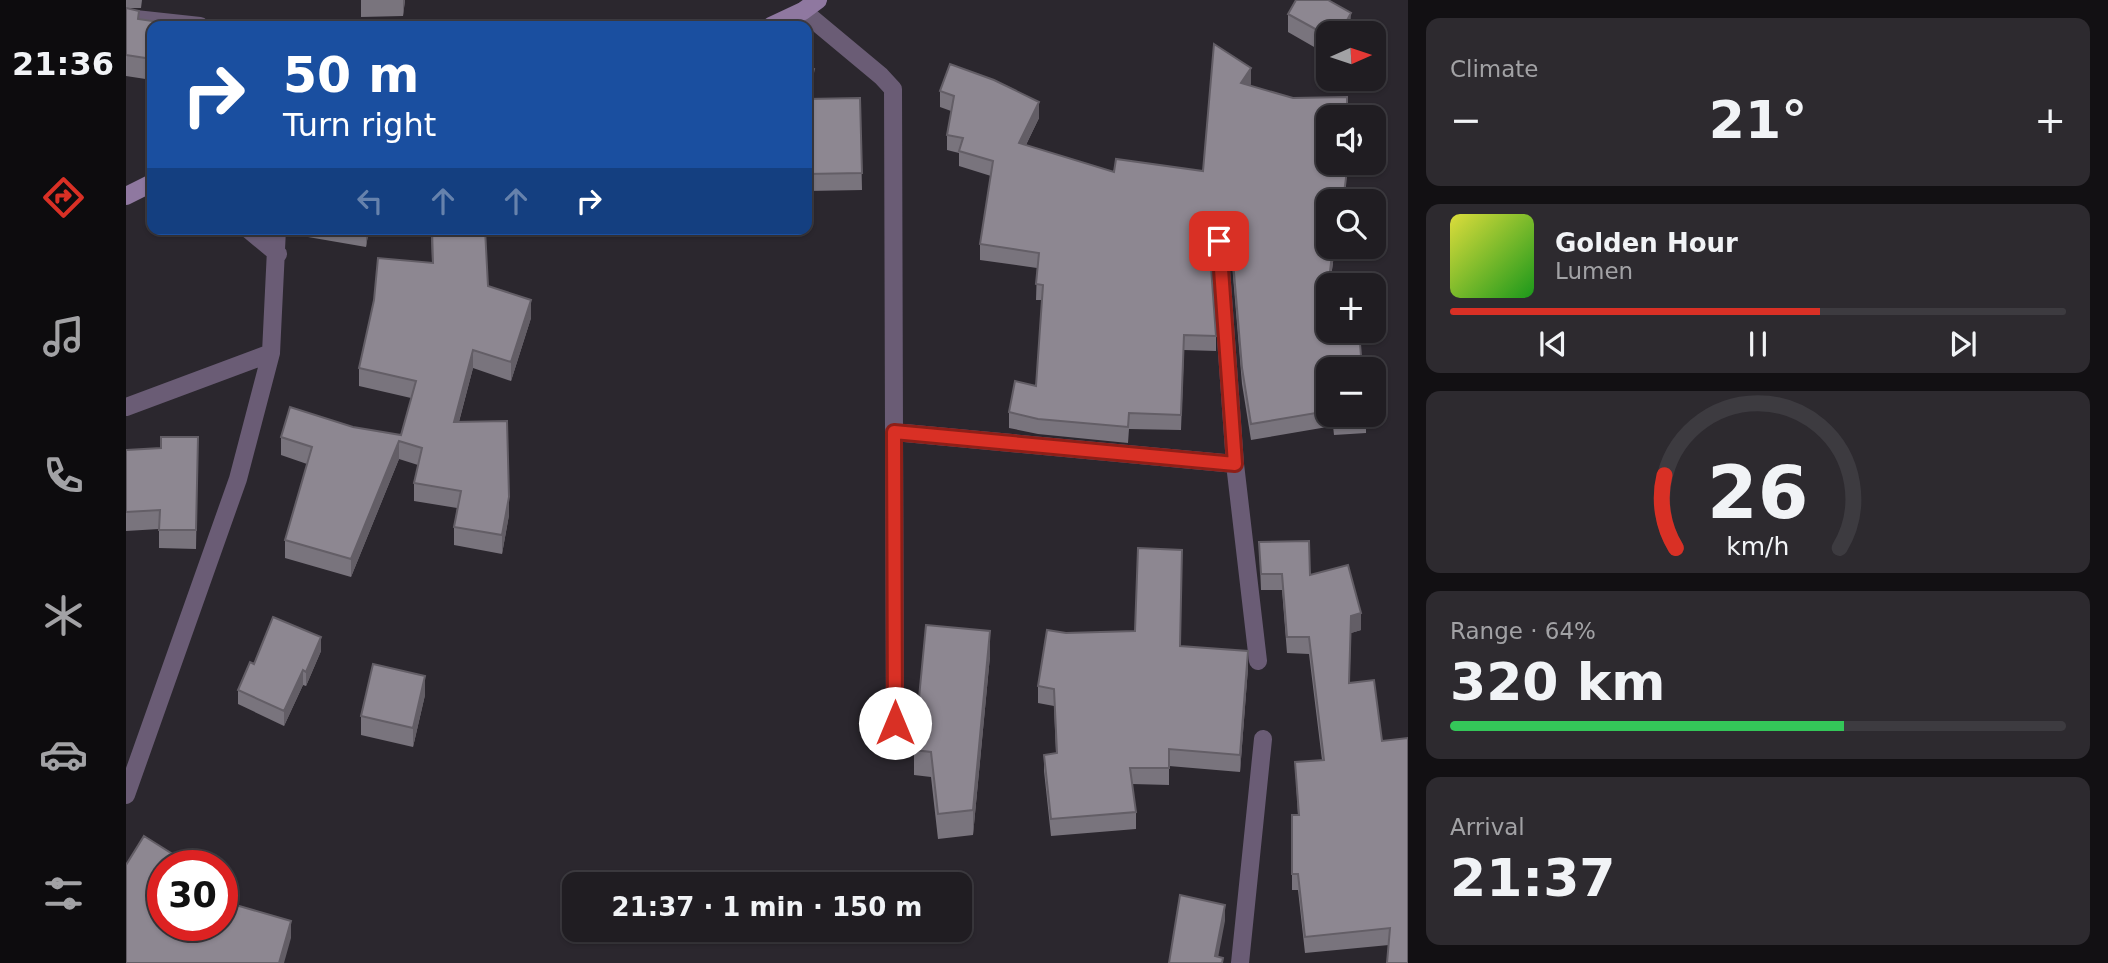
<!DOCTYPE html>
<meta charset="utf-8">
<style>
body{margin:0;font-family:"DejaVu Sans",sans-serif;background:#2d2a2f;color:#f1f3f6;height:100vh;display:flex;flex-direction:column;font-size:26px;white-space:nowrap}
*{box-sizing:border-box;margin:0}
p{font-size:23px;color:#a2a2a5}
.icon{flex:none;width:38px;height:38px;fill:none;stroke:currentColor;stroke-width:2;stroke-linecap:round;stroke-linejoin:round}
.map{position:relative;flex:1;overflow:hidden}
.details{display:flex;flex-direction:column;gap:18px;padding:18px;background:#121013;width:700px}
.details>*{flex:none}
.hud{position:absolute;left:21px;top:21px;width:665px;height:214px;border-radius:14px;box-shadow:0 2px 5px #0004,0 0 0 2px #3d3b40;background:#1a4fa0;color:#fff;overflow:hidden}
.needle{width:46px;rotate:87deg}
.tools{position:absolute;left:1190px;top:21px;display:grid;gap:14px}
.tools a{display:grid;place-items:center;width:70px;height:70px;border-radius:14px;background:#201d22;box-shadow:0 2px 5px #0004,0 0 0 2px #3d3b40;font-size:35px}
.speed{position:absolute;left:21px;top:850px;display:flex;gap:14px;font-size:35px;font-weight:700;text-align:center}
.speed>*{display:grid;place-content:center;width:91px;height:91px;border-radius:50%;background:#201d22;box-shadow:0 2px 5px #0004,0 0 0 2px #3d3b40;line-height:1}
.speed .limit{border:10px solid #d22;background:#fff;color:#111}
.pin{position:absolute;display:grid;place-items:center;width:60px;height:60px;color:#fff;margin:-30px;border-radius:14px;box-shadow:0 4px 10px #0006}
.me{position:absolute;width:77px;margin:-38px;rotate:0deg;stroke-linejoin:round;filter:drop-shadow(0 0 5px #0008)}
.turn{display:flex;align-items:center;gap:24px;height:147px;padding:0 21px;font-size:32px}
.turn .icon{width:91px;height:91px;stroke-width:2.5}
.turn b{display:block;font-size:49px;line-height:60px}
.lanes{display:flex;align-items:center;height:66px;padding:0 21px;background:#0003;justify-content:center;gap:35px;direction:ltr}
.lanes .off{opacity:.35}
.big{font-size:52px;font-weight:700;line-height:1.1}
.details .widget{flex:1;display:flex;flex-direction:column;justify-content:center;gap:10px;min-width:0;padding:0 24px;border-radius:14px;background:#2d2a2f}
.details .dial{align-items:center;gap:0}
.dial svg{height:182px;overflow:visible;fill:none;stroke:#3d3b40;stroke-width:7;stroke-linecap:round;text-anchor:middle}
.dial text{fill:#f1f3f6;stroke:none}
.song{display:flex;align-items:center;gap:21px}
.cover{width:84px;height:84px;border-radius:10px;background:linear-gradient(135deg,hsl(60 70% 55%),hsl(120 70% 35%))}
.played{height:7px;border-radius:4px;background:linear-gradient(90deg,#d93025 60%,#3d3b40 60%)}
.keys{display:flex;justify-content:space-around;direction:ltr}
.heat{display:flex;justify-content:space-between;align-items:center;font-size:38px;direction:ltr}
.charge{height:10px;border-radius:5px;background:linear-gradient(90deg,#34c759 64%,#3d3b40 0)}
.trip{position:absolute;left:436px;top:872px;width:410px;height:70px;border-radius:14px;background:#201d22;box-shadow:0 2px 5px #0004,0 0 0 2px #3d3b40;font-weight:700;line-height:70px;text-align:center}
main{display:flex;flex:1;min-height:0}
.dock{display:flex;flex-direction:column;width:126px;justify-content:space-around;align-items:center;background:#0d0c0e;color:#a2a2a5}
.dock .icon{width:49px;height:49px}
.dock .current{color:#d93025}
.dock b{font-size:32px;color:#f1f3f6}
.map>svg:first-child{display:block}
.lines{fill:none;stroke-linecap:round;stroke-linejoin:round}
.street{stroke:#6a5c75;stroke-width:18}
.secondary{stroke:#8f78a0;stroke-width:18}
.wall{fill:#79747d}
.shaded-wall{fill:#635e66}
.building{fill:#8d8791;stroke:#635e66;stroke-width:2}
.route-casing{stroke:#8d1f18;stroke-width:18}
.route{stroke:#d93025;stroke-width:12}
</style>
<main>
<nav class="dock">
<b>21:36</b>
<svg class="icon current" aria-label="directions" viewBox="0 0 24 24"><path d="M12 3l9 9-9 9-9-9zM9 14v-3h6M13 9l2 2-2 2"/></svg>
<svg class="icon" aria-label="music" viewBox="0 0 24 24"><path d="M9 18V5l10-2v13"/><circle cx="6" cy="18" r="3"/><circle cx="16" cy="16" r="3"/></svg>
<svg class="icon" aria-label="phone" viewBox="0 0 24 24"><path d="M5 4h4l2 5-3 2q2 4 5 5l2-3 5 2v4C11 20 4 13 5 4z"/></svg>
<svg class="icon" aria-label="climate" viewBox="0 0 24 24"><path d="M12 3v18M4 7l16 10M4 17L20 7"/></svg>
<svg class="icon" aria-label="car" viewBox="0 0 24 24"><path d="M5 17H2v-5l4-1 3-4h7l3 4 3 1v5h-3M9 17h6M6 11h13"/><circle cx="7" cy="17" r="2"/><circle cx="17" cy="17" r="2"/></svg>
<svg class="icon" aria-label="filters" viewBox="0 0 24 24"><path d="M4 7h16M4 17h16"/><circle cx="9" cy="7" r="2"/><circle cx="15" cy="17" r="2"/></svg>
</nav>
<div class="map">
<svg width="1282" height="963" viewBox="0 0 1282 963">
<rect width="100%" height="100%" fill="#2b272e"/>
<g class="lines">
<path class="street" d="M677,11L755,76L767,89L768,432L1109,464
M0,18L74,26
M122,229L152,254
M1093,241L1109,464L1132,661
M0,407L145,353
M768,432L769,723
M0,795L112,479L145,353L151,229
M1114,963L1137,739"/>
<path class="secondary" d="M645,26L677,11L692,0
M0,196L26,183"/>
</g>
<path class="wall" d="M0,0H16L15,8H0Z
M235,0H279L277,16L235,17Z
M0,8L13,19L26,26V80L0,76Z
M1162,14L1225,31L1224,33H1202V55L1162,32Z
M1088,44L1125,84L1124,85L1220,194L1219,201H1202V247H1209L1204,285H1202L1200,318L1202,369V415H1240V433L1208,435L1207,426L1125,440L1116,384L1104,240L1097,231L1086,232L1083,239L1090,336V351L1058,350L1055,430L1003,429L1002,443L912,434L883,428V412L910,386L916,300H910L911,268L854,260V244L865,176L833,166V153L821,150V135L825,111L814,107V91L913,118L900,145L988,172L1077,171Z
M681,67L688,86L685,99L734,98L736,190L681,191Z
M182,229H243L240,247L182,237Z
M305,229H359L362,286L405,318L385,381L347,368L333,422L383,515L376,554L328,545V527L331,508L288,501V483L292,465L273,459L225,577L159,558V540L181,464L155,455V437L227,427L275,435L285,398L233,386V368L306,263Z
M72,437L70,549L33,548V529L0,531V450L35,448Z
M1133,542L1184,575L1235,630L1225,633L1223,683L1256,741L1282,738L1263,945L1179,953L1172,890H1166V815H1172L1169,762L1196,760L1183,654L1161,653L1156,590H1135Z
M940,633L1054,646L1122,668L1114,772L1043,766V785L1006,784L1010,812V829L925,836L918,771V755L930,753L928,706L912,703V686Z
M195,651L180,686L177,685L158,726L112,704V690L128,664Z
M864,656L847,835L812,839L805,777L788,775V750Z
M299,695L287,747L235,735V716Z"/>
<path class="shaded-wall" d="M277,0H279L277,16Z
M1225,13L1224,33H1214Z
M1125,68V84L1115,98V83Z
M688,69V86L681,113V97Z
M913,102V118L893,159V143Z
M1220,163V194L1219,201H1217Z
M1086,216V232L1082,241V226Z
M240,229H243L240,247Z
M1207,247H1209L1204,285H1202Z
M1202,286V302L1198,334V319Z
M405,300V318L385,381V362Z
M347,350V368L328,440V422Z
M273,441V459L225,577V559Z
M383,497V515L376,554V535Z
M1235,613V630L1225,633L1223,700L1225,616Z
M864,631V656L847,835V810Z
M195,637V651L180,686V672Z
M1122,651V668L1114,772V755Z
M177,670V685L158,726V711Z
M299,676V695L287,747V728Z
M1099,905V921L1091,963L1089,956Z
M165,921V938L158,963H153Z"/>
<path class="building" d="M1170,0H1202L1225,13L1214,33H1202V36L1162,14Z
M0,8L13,11L12,19L40,23L39,26H26V59L0,55Z
M1088,44L1125,68L1115,83L1167,98L1221,97V117H1202V163H1220V178L1217,201H1202V247H1207L1198,319L1202,318V331H1233L1236,369H1202V411L1125,424L1116,368L1104,225L1097,215L1086,216L1082,226L1090,336L1058,335L1055,415L1003,413L1002,427L912,419L883,412L889,381L910,386L917,285L910,284L913,253L854,244L867,161L833,151L837,138L821,135L828,96L814,91L824,64L868,80L913,102L893,143L988,172L990,159L1077,171Z
M681,67L688,69L681,97Z
M734,98L736,173L681,174V99Z
M306,229H359L362,286L405,300L385,362L347,350L328,422L381,421L383,497L376,535L328,527L335,491L288,483L296,448L273,441L225,559L159,540L186,447L155,437L164,407L227,427L275,435L290,381L233,368L248,300L252,258L307,263Z
M1208,415H1240V417L1208,419Z
M35,437H72L70,530H33L34,510L0,512V450L35,448Z
M1183,541L1184,575L1222,565L1235,613L1225,616L1223,683L1248,680L1256,741L1282,738V963H1261L1264,928L1179,937L1172,874H1166V815H1173L1169,762L1198,760L1183,637H1161L1156,574H1135L1133,542Z
M1012,548L1056,550L1054,646L1122,651L1114,755L1043,749V768H1004L1010,812L925,819L918,755L931,753L928,689L912,686L921,630L940,633L1009,631Z
M147,617L195,637L180,672L177,670L158,711L112,690L124,662L128,664Z
M800,625L864,631L847,810L812,814L805,752L788,750Z
M247,664L299,676L287,728L235,716Z
M18,836L53,858L75,866H37V926H96V901L165,921L153,963H0V865Z
M1054,895L1099,905L1089,956L1097,958L1096,963H1043Z"/>
<g class="lines">
<g class="route-casing">
<path id="route" d="M769,723L768,432L1109,464L1093,241"/>
</g>
<use href="#route" class="route"/>
</g>
</svg>
<div class="tools">
<a><svg class="needle" viewBox="-14 -14 28 28"><path d="M0-13l5 13h-10z" fill="#e53935"/><path d="M0 13l5-13h-10z" fill="#a2a2a5"/></svg></a>
<a><svg class="icon" aria-label="sound" viewBox="0 0 24 24"><path d="M4 9h4l5-4v14l-5-4H4zM17 9q2 3 0 6"/></svg></a>
<a><svg class="icon" aria-label="search" viewBox="0 0 24 24"><circle cx="10" cy="10" r="6"/><path d="M15 15l6 6"/></svg></a>
<a>+</a>
<a>−</a>
</div>
<div class="speed"><div class="limit">30</div></div>
<div class="pin" style="left:1093px;top:241px;background:#d93025"><svg class="icon" aria-label="arrive" viewBox="0 0 24 24"><path d="M6 21V4h12l-3 4 3 4H6"/></svg></div>
<svg class="me" style="left:769px;top:723px" viewBox="-20 -20 40 40"><circle r="19" fill="#fff"/><path d="M0-13L10 11 0 6-10 11z" fill="#d93025"/></svg>
<div class="trip">21:37 · 1 min · 150 m</div>
<div class="hud">
<div class="turn"><svg class="icon" aria-label="right" viewBox="0 0 24 24"><path d="M7 20v-9h11M14 6l5 5-5 5"/></svg><div><b>50 m</b>Turn right</div></div>
<div class="lanes"><svg class="icon off" aria-label="left" viewBox="0 0 24 24"><path d="M17 20v-9H6M10 6l-5 5 5 5"/></svg><svg class="icon off" aria-label="ahead" viewBox="0 0 24 24"><path d="M12 20V5M6 11l6-6 6 6"/></svg><svg class="icon off" aria-label="ahead" viewBox="0 0 24 24"><path d="M12 20V5M6 11l6-6 6 6"/></svg><svg class="icon" aria-label="right" viewBox="0 0 24 24"><path d="M7 20v-9h11M14 6l5 5-5 5"/></svg></div>
</div>
</div>
<section class="details">
<div class="widget"><p>Climate</p>
<div class="heat"><a>−</a><b class="big">21°</b><a>+</a></div>
</div>
<div class="widget">
<div class="song"><i class="cover"></i><div><b>Golden Hour</b><p>Lumen</p></div></div>
<div class="played"></div>
<div class="keys"><svg class="icon" aria-label="previous" viewBox="0 0 24 24"><path d="M18 5L8 12l10 7zM5 5v14"/></svg><svg class="icon" aria-label="pause" viewBox="0 0 24 24"><path d="M8 5v14M16 5v14"/></svg><svg class="icon" aria-label="next" viewBox="0 0 24 24"><path d="M6 5l10 7-10 7zM19 5v14"/></svg></div>
</div>
<div class="widget dial"><svg viewBox="0 0 100 80">
<path d="M14 69A42 42 0 1 1 86 69"/>
<path d="M14 69A42 42 0 0 1 9 37" stroke="#d93025"/>
<text x="50" y="56" font-size="32" font-weight="700">26</text>
<text x="50" y="72" font-size="11">km/h</text>
</svg></div>
<div class="widget"><p>Range · 64%</p><b class="big">320 km</b><div class="charge"></div></div>
<div class="widget"><p>Arrival</p><b class="big">21:37</b></div>
</section>
</main>
